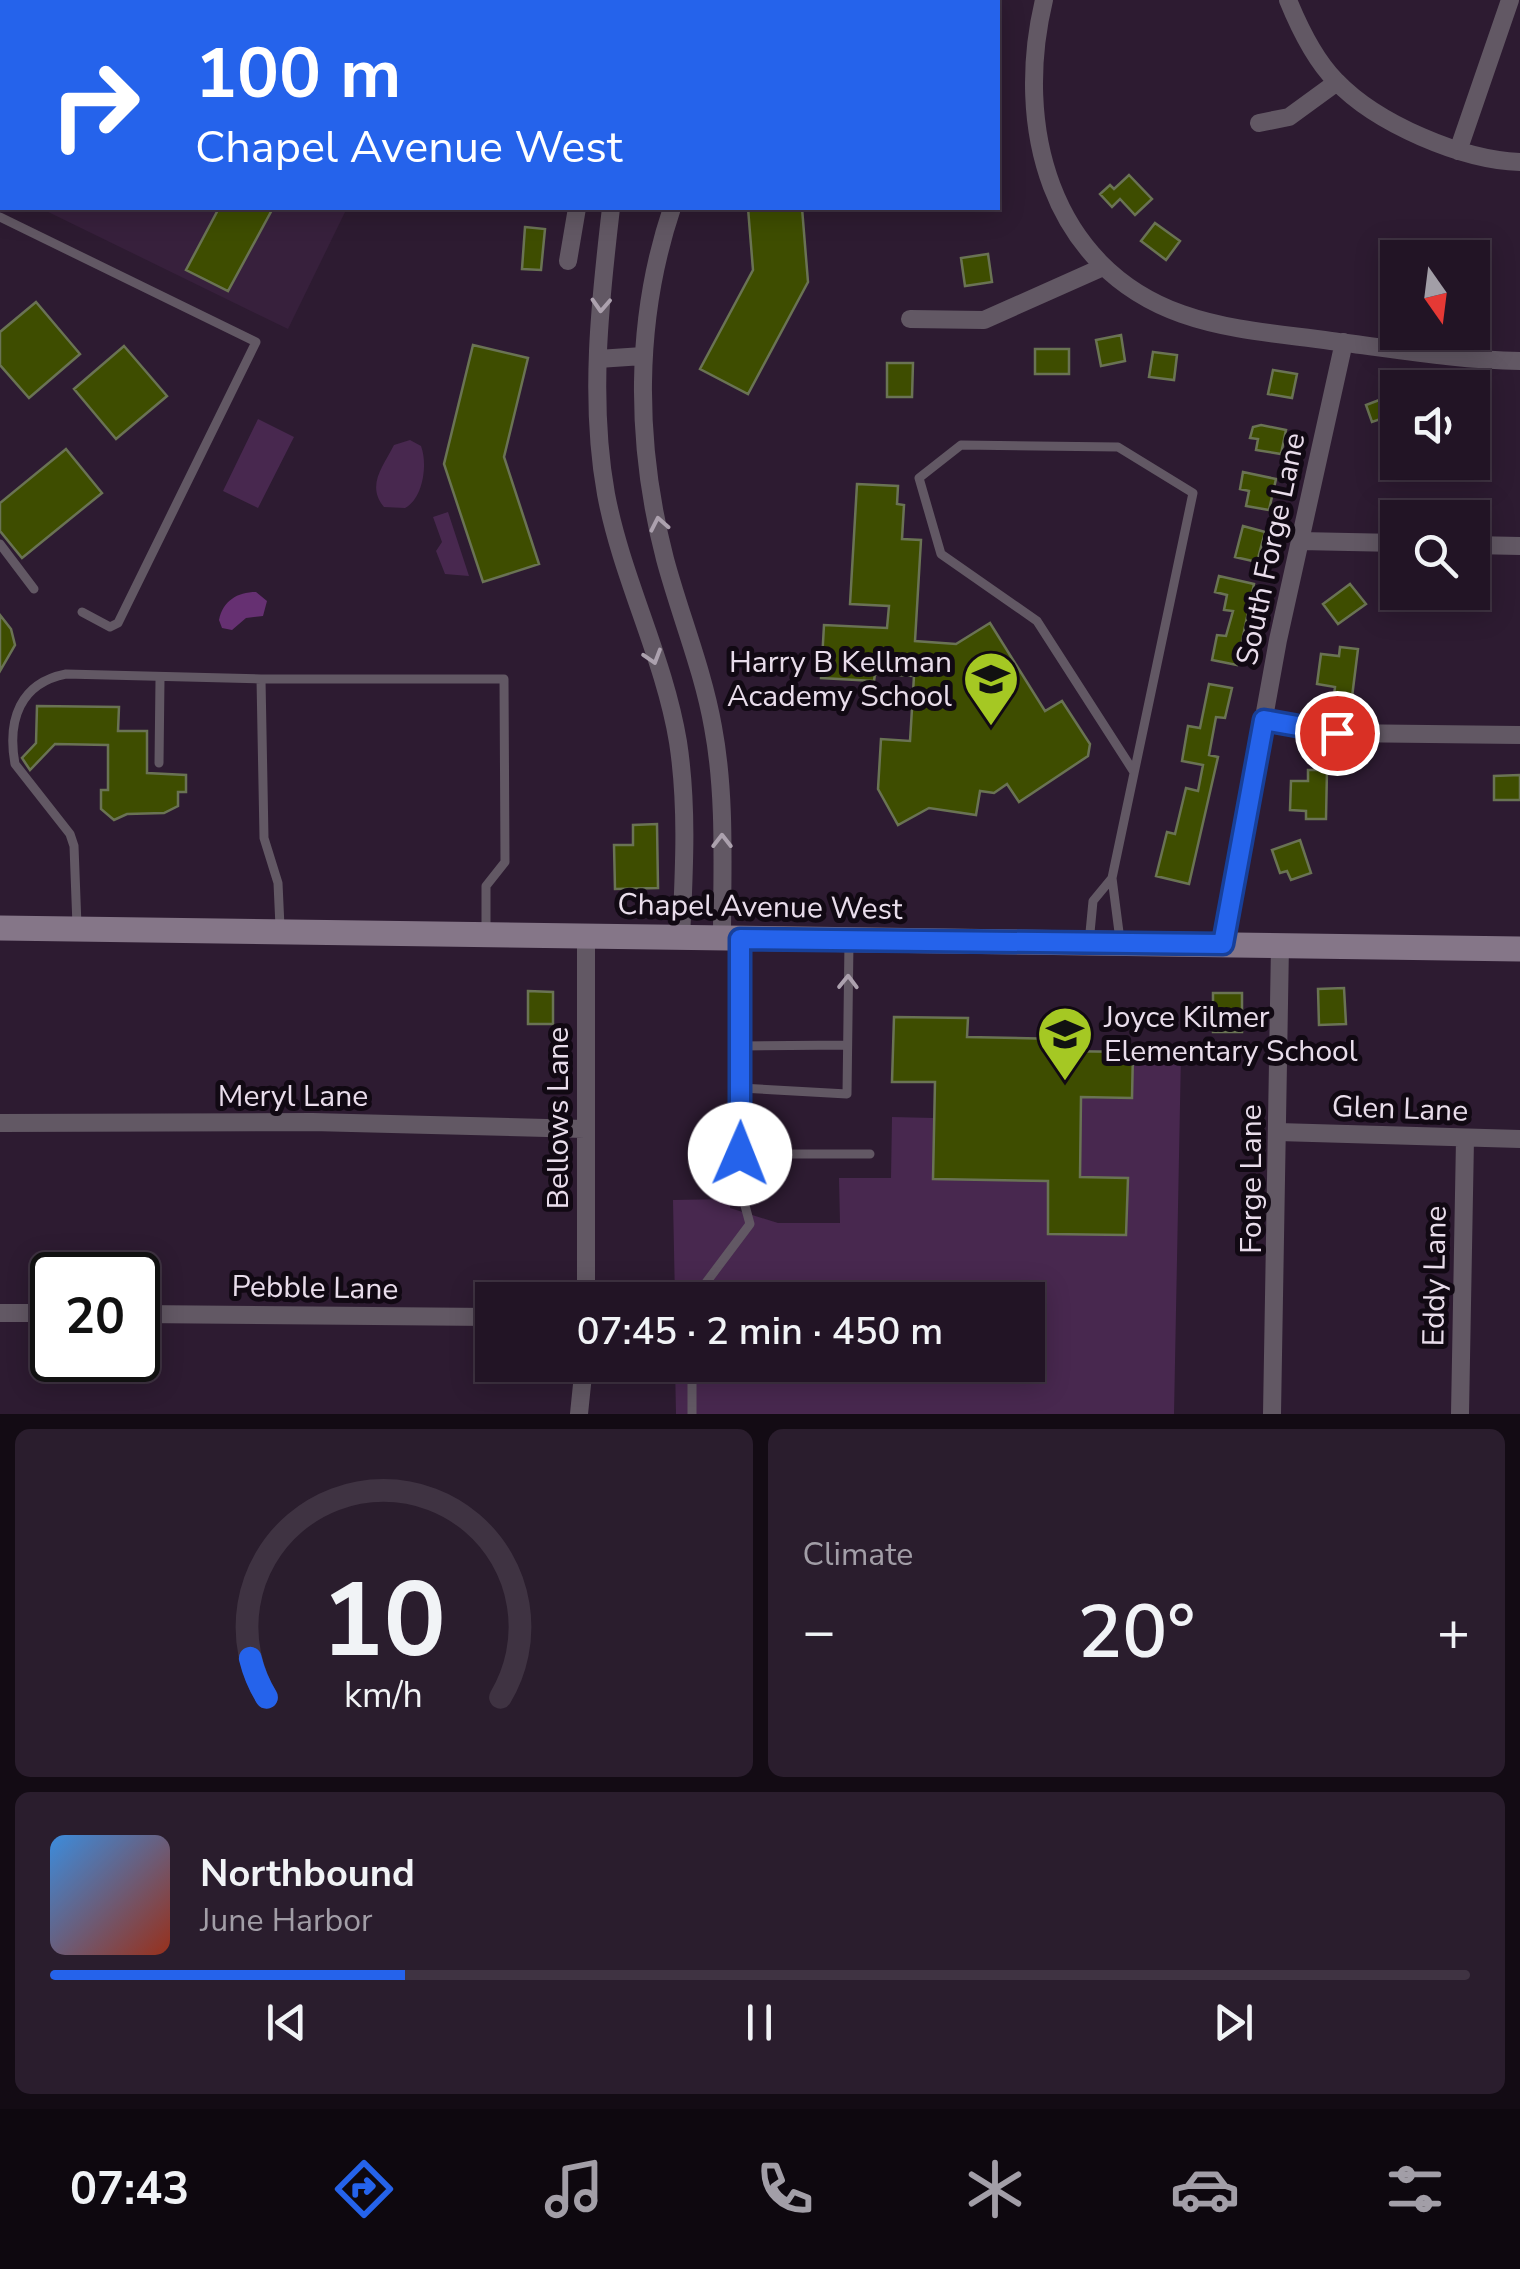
<!DOCTYPE html>
<meta charset="utf-8">
<style>
body{margin:0;font-family:"Nunito Sans",sans-serif;background:#2a1d2d;color:#f1f3f6;height:100vh;display:flex;flex-direction:column;font-size:38px;white-space:nowrap}
*{box-sizing:border-box;margin:0}
p{font-size:32px;color:#a29ea7}
.icon{flex:none;width:55px;height:55px;fill:none;stroke:currentColor;stroke-width:2;stroke-linecap:round;stroke-linejoin:round}
.map{position:relative;height:1414px;overflow:hidden}
.drawer{display:flex;flex-direction:column;gap:15px;padding:15px;background:#130b14;flex:1}
.drawer>*{flex:none}
.banner{position:absolute;left:0px;top:0px;width:1000px;height:210px;box-shadow:0 5px 25px #0003,0 0 0 2px #3f3342;background:#2563eb;color:#fff;overflow:hidden}
.needle{width:65px;rotate:166deg}
.buttons{position:absolute;left:1380px;top:240px;display:grid;gap:20px}
.buttons a{display:grid;place-items:center;width:110px;height:110px;border-radius:0px;background:#221425;box-shadow:0 5px 25px #0003,0 0 0 2px #3f3342;font-size:50px}
.speed{position:absolute;left:30px;top:1252px;display:flex;gap:20px;font-size:50px;font-weight:700;text-align:center}
.speed>*{display:grid;place-content:center;width:130px;height:130px;border-radius:50%;background:#221425;box-shadow:0 5px 25px #0003,0 0 0 2px #3f3342;line-height:1}
.speed .limit{border:5px solid #111;border-radius:15px;background:#fff;color:#111}
.pin{position:absolute;display:grid;place-items:center;width:85px;height:85px;color:#fff;margin:-42px;border:5px solid #fff;border-radius:50%;box-shadow:0 2px 10px #0007}
.me{position:absolute;width:110px;margin:-55px;rotate:1deg;stroke-linejoin:round;filter:drop-shadow(0 0 8px #0008)}
.turn{display:flex;align-items:center;gap:35px;height:210px;padding:0 30px;font-size:45px}
.turn .icon{width:130px;height:130px;stroke-width:2.5}
.turn b{display:block;font-size:70px;line-height:85px}
.big{font-size:75px;font-weight:600;line-height:1.1}
.drawer .tile{flex:1;display:flex;flex-direction:column;justify-content:center;gap:15px;min-width:0;padding:0 35px;border-radius:15px;background:#2a1d2d}
.drawer .dial{align-items:center;gap:0}
.dial svg{height:260px;overflow:visible;fill:none;stroke:#3f3342;stroke-width:7;stroke-linecap:round;text-anchor:middle}
.dial text{fill:#f1f3f6;stroke:none}
.song{display:flex;align-items:center;gap:30px}
.cover{width:120px;height:120px;border-radius:15px;background:linear-gradient(135deg,hsl(210 70% 55%),hsl(10 70% 35%))}
.played{height:10px;border-radius:5px;background:linear-gradient(90deg,#2563eb 25%,#3f3342 25%)}
.keys{display:flex;justify-content:space-around;direction:ltr}
.heat{display:flex;justify-content:space-between;align-items:center;font-size:55px;direction:ltr}
.drawer .tiles{flex:1;display:grid;gap:15px;grid-template-columns:1fr 1fr}
.tile:last-child{grid-column:span 2}
.trip{position:absolute;left:475px;top:1282px;width:570px;height:100px;border-radius:0px;background:#221425;box-shadow:0 5px 25px #0003,0 0 0 2px #3f3342;font-weight:600;line-height:100px;text-align:center}
.tab-bar{display:flex;height:160px;justify-content:space-around;align-items:center;background:#0e080f;color:#a29ea7}
.tab-bar .icon{width:70px;height:70px}
.tab-bar .current{color:#2563eb}
.tab-bar b{font-size:45px;color:#f1f3f6}
.map>svg:first-child{display:block}
.built{fill:#37203c}
.green{fill:#48284f}
.water{fill:#663072}
.lines{fill:none;stroke-linecap:round;stroke-linejoin:round}
.stream{stroke:#663072;stroke-width:5}
.building{fill:#3e4d00;stroke:#6a7354;stroke-width:2.5}
.lane{stroke:#625864;stroke-width:9}
.street{stroke:#625864;stroke-width:18}
.secondary{stroke:#857688;stroke-width:25}
.primary{stroke:#a08da4;stroke-width:25}
.oneway{stroke:#aca1ae}
.route-casing{stroke:#184099;stroke-width:25}
.route{stroke:#2563eb;stroke-width:18}
.labels{text-anchor:middle;dominant-baseline:central;stroke-width:10;stroke-linejoin:round;paint-order:stroke}
.street-label{font-size:30px;fill:#e9ddeb;stroke:#110913}
.poi-label{font-size:30px;fill:#e9ddeb;stroke:#110913;text-anchor:end}
</style>
<div class="map">
<svg width="1520" height="1414" viewBox="0 0 1520 1414">
<rect width="100%" height="100%" fill="#2d1b31"/>
<path class="built" d="M40,208H347L288,329Z"/>
<path class="green" d="M258,419L294,437L258,508L223,491Z
M410,440L421,446C428,464 423,499 405,508L384,507C366,485 383,467 394,445Z
M448,512L469,576L445,574L436,551L442,542L433,517Z
M1133,1052L1181,1053L1174,1414H676L675,1365H1028V1300H675L673,1200L730,1199V1208L778,1223H840L839,1178H891L892,1117L934,1118L933,1179L1048,1181V1234L1126,1235L1127,1178L1080,1177L1081,1097L1132,1098Z"/>
<path class="water" d="M256,592L267,601L263,616L246,618L232,630L222,628L219,620C223,601 237,592 256,592Z"/>
<g class="lines">
<path class="stream" d="M732,2L734,0"/>
</g>
<path class="building" d="M1129,175L1152,199L1135,215L1120,199L1112,207L1100,194L1110,185L1114,189Z
M219,208H273L228,291L186,270Z
M748,208H802L808,282L748,394L700,369L753,270Z
M1155,223L1180,241L1166,260L1141,241Z
M525,227L545,229L541,270L522,269Z
M988,254L992,282L965,286L961,258Z
M36,302L80,354L29,398L0,365V332Z
M1121,335L1125,361L1101,366L1096,340Z
M473,345L528,358L504,457L539,564L483,582L444,464Z
M124,346L167,396L116,439L74,389Z
M1035,349H1069V374H1035Z
M1153,352L1177,355L1174,380L1149,377Z
M887,363H913L912,397H887Z
M1273,370L1297,374L1292,398L1268,394Z
M1395,394L1398,413L1372,422L1366,405Z
M1261,425L1286,430L1281,454L1256,450L1258,439L1250,438L1253,427Z
M66,449L102,493L22,558L0,531V503Z
M1243,472L1276,479L1269,510L1246,506L1249,491L1240,489Z
M857,484L898,486L897,504L904,505L902,539L921,540L915,641L956,644L990,623L1045,711L1062,701L1090,744L1088,756L1019,802L1007,784L994,793L980,791L976,815L929,808L898,825L878,789L881,739L910,741L914,676L875,674L874,681L821,678L824,625L887,628L889,606L850,604Z
M1243,526L1265,532L1257,562L1235,557Z
M1219,576L1254,584L1237,665L1212,660L1217,635L1226,636L1233,611L1224,610L1227,595L1215,592Z
M1350,584L1366,604L1338,624L1323,604Z
M0,615L11,629L15,645L0,671Z
M1340,647L1358,649L1352,697L1334,695L1335,687L1317,684L1321,654L1339,656Z
M1209,684L1232,688L1225,718L1216,717L1209,755L1218,757L1189,884L1156,876L1167,832L1175,834L1186,788L1198,791L1203,765L1182,761L1188,726L1200,728Z
M37,706L119,707L118,731H147V773L186,775V792H178V806L164,813L127,814L114,820L101,809V790H108V745L55,744L30,770L22,758L36,743Z
M1308,770H1327L1326,819H1306V811L1290,810L1291,781H1308Z
M1520,775V800H1494V776Z
M657,824L658,888L615,889L614,845H633V825Z
M1300,840L1311,873L1291,880L1287,871L1280,873L1272,850Z
M1344,988L1346,1024L1319,1025L1318,989Z
M528,991L553,992V1024H528Z
M1213,993H1242V1032H1213Z
M894,1017L968,1018L967,1037L1059,1039L1058,1051L1133,1052L1132,1098L1081,1097L1080,1177L1128,1178L1126,1235L1048,1234V1181L933,1179L935,1082H892Z"/>
<g class="lines">
<path class="lane" d="M0,217L256,342L118,623L110,627L82,612
M0,544L34,589
M159,763L160,679
M77,926L74,846L70,834L15,764C7,720 20,683 66,674L261,679
M280,927L278,883L264,838L261,679H504L505,862L486,886V933
M1120,940L1112,878L1193,493L1118,447L961,445L919,478L941,554L1037,621L1134,772
M740,942V1088L847,1094L849,942
M1089,943L1093,901L1112,878
M740,1046L847,1045
M740,1154H870
M693,1300L750,1224L738,1180L740,1088
M692,1414V1365"/>
<path class="street" d="M574,0L581,2
M1044,0C1014,125 1049,267 1182,314C1230,331 1282,334 1331,341C1395,349 1456,360 1520,361
M1288,0C1299,27 1315,60 1336,81C1377,124 1462,160 1520,162
M619,2L620,0
M677,2L678,0
M805,2L807,0
M1259,123L1289,117L1337,82
M1458,151L1510,0
M611,208C600,302 589,400 606,494C622,579 664,657 678,742C688,807 684,873 681,938
M672,208C634,321 635,443 665,559C680,615 703,670 713,727C726,796 722,869 722,939
M568,261L577,208
M910,319L984,320L1103,267
M598,359L643,356
M1300,541L1398,543
M1472,545L1520,546
M1264,720L1337,733L1520,735
M586,937V1300
M1223,944L1278,640L1344,342
M0,1123L312,1122L585,1129
M1278,1132L1520,1139
M0,1313H52
M138,1314L492,1317
M579,1414L584,1365
M1272,1414L1280,945
M1460,1414L1465,1139"/>
<path class="secondary" d="M0,928L1520,949"/>
<path class="primary" d="M19,2L20,0
M0,41L2,36
M0,75L2,74"/>
</g>
<defs><path id="oneway-chevron" d="M-2-3.5L2.5 0L-2 3.5" fill="none" stroke-width="1.6" stroke-linecap="round" stroke-linejoin="round" transform="scale(2.5)"/></defs>
<g class="oneway">
<use href="#oneway-chevron" transform="translate(601 305) rotate(93)"/>
<use href="#oneway-chevron" transform="translate(659 524) rotate(-101)"/>
<use href="#oneway-chevron" transform="translate(653 657) rotate(73)"/>
<use href="#oneway-chevron" transform="translate(722 841) rotate(-90)"/>
<use href="#oneway-chevron" transform="translate(848 982) rotate(-89)"/>
</g>
<g class="lines">
<g class="route-casing">
<path id="route" d="M740,1154V939L1223,944L1264,720L1337,733"/>
</g>
<use href="#route" class="route"/>
</g>
<defs>
<g id="school-pin" transform="scale(2.875)"><path d="M0 17L-7.5 6A9.5 9.5 0 1 1 7.5 6Z" fill="#a5c823" stroke="#110913"/><path d="M0-5L7-2L0 1L-7-2ZM-4 1L0 2.5L4 1V4Q0 6-4 4Z" fill="#111"/></g>
</defs>
<g fill-rule="evenodd">
<use href="#school-pin" x="991" y="679"/>
<use href="#school-pin" x="1065" y="1034"/>
</g>
<g class="labels">
<g class="street-label">
<text transform="translate(1271 549) rotate(-78)">South Forge Lane</text>
<text transform="translate(760 907) rotate(1)">Chapel Avenue West</text>
<text x="293" y="1096">Meryl Lane</text>
<text transform="translate(1400 1109) rotate(2)">Glen Lane</text>
<text transform="translate(558 1118) rotate(-90)">Bellows Lane</text>
<text transform="translate(1251 1179) rotate(-90)">Forge Lane</text>
<text transform="translate(1435 1276) rotate(-89)">Eddy Lane</text>
<text transform="translate(315 1288) rotate(1)">Pebble Lane</text>
</g>
<g class="poi-label">
<text x="952" y="662">Harry B Kellman<tspan x="952" dy="34">Academy School</tspan></text>
<text x="1104" y="1017" text-anchor="start">Joyce Kilmer<tspan x="1104" dy="34">Elementary School</tspan></text>
</g>
</g>
</svg>
<div class="buttons">
<a><svg class="needle" viewBox="-14 -14 28 28"><path d="M0-13l5 13h-10z" fill="#e53935"/><path d="M0 13l5-13h-10z" fill="#a29ea7"/></svg></a>
<a><svg class="icon" aria-label="sound" viewBox="0 0 24 24"><path d="M4 9h4l5-4v14l-5-4H4zM17 9q2 3 0 6"/></svg></a>
<a><svg class="icon" aria-label="search" viewBox="0 0 24 24"><circle cx="10" cy="10" r="6"/><path d="M15 15l6 6"/></svg></a>
</div>
<div class="speed"><div class="limit">20</div></div>
<div class="pin" style="left:1337px;top:733px;background:#d93025"><svg class="icon" aria-label="arrive" viewBox="0 0 24 24"><path d="M6 21V4h12l-3 4 3 4H6"/></svg></div>
<svg class="me" style="left:740px;top:1154px" viewBox="-20 -20 40 40"><circle r="19" fill="#fff"/><path d="M0-13L10 11 0 6-10 11z" fill="#2563eb"/></svg>
<div class="trip">07:45 · 2 min · 450 m</div>
<div class="banner">
<div class="turn"><svg class="icon" aria-label="right" viewBox="0 0 24 24"><path d="M7 20v-9h11M14 6l5 5-5 5"/></svg><div><b>100 m</b>Chapel Avenue West</div></div>
</div>
</div>
<section class="drawer">
<div class="tiles">
<div class="tile dial"><svg viewBox="0 0 100 80">
<path d="M14 69A42 42 0 1 1 86 69"/>
<path d="M14 69A42 42 0 0 1 9 57" stroke="#2563eb"/>
<text x="50" y="56" font-size="32" font-weight="700">10</text>
<text x="50" y="72" font-size="11">km/h</text>
</svg></div>
<div class="tile"><p>Climate</p>
<div class="heat"><a>−</a><b class="big">20°</b><a>+</a></div>
</div>
<div class="tile">
<div class="song"><i class="cover"></i><div><b>Northbound</b><p>June Harbor</p></div></div>
<div class="played"></div>
<div class="keys"><svg class="icon" aria-label="previous" viewBox="0 0 24 24"><path d="M18 5L8 12l10 7zM5 5v14"/></svg><svg class="icon" aria-label="pause" viewBox="0 0 24 24"><path d="M8 5v14M16 5v14"/></svg><svg class="icon" aria-label="next" viewBox="0 0 24 24"><path d="M6 5l10 7-10 7zM19 5v14"/></svg></div>
</div>
</div>
</section>
<nav class="tab-bar">
<b>07:43</b>
<svg class="icon current" aria-label="directions" viewBox="0 0 24 24"><path d="M12 3l9 9-9 9-9-9zM9 14v-3h6M13 9l2 2-2 2"/></svg>
<svg class="icon" aria-label="music" viewBox="0 0 24 24"><path d="M9 18V5l10-2v13"/><circle cx="6" cy="18" r="3"/><circle cx="16" cy="16" r="3"/></svg>
<svg class="icon" aria-label="phone" viewBox="0 0 24 24"><path d="M5 4h4l2 5-3 2q2 4 5 5l2-3 5 2v4C11 20 4 13 5 4z"/></svg>
<svg class="icon" aria-label="climate" viewBox="0 0 24 24"><path d="M12 3v18M4 7l16 10M4 17L20 7"/></svg>
<svg class="icon" aria-label="car" viewBox="0 0 24 24"><path d="M5 17H2v-5l4-1 3-4h7l3 4 3 1v5h-3M9 17h6M6 11h13"/><circle cx="7" cy="17" r="2"/><circle cx="17" cy="17" r="2"/></svg>
<svg class="icon" aria-label="filters" viewBox="0 0 24 24"><path d="M4 7h16M4 17h16"/><circle cx="9" cy="7" r="2"/><circle cx="15" cy="17" r="2"/></svg>
</nav>
